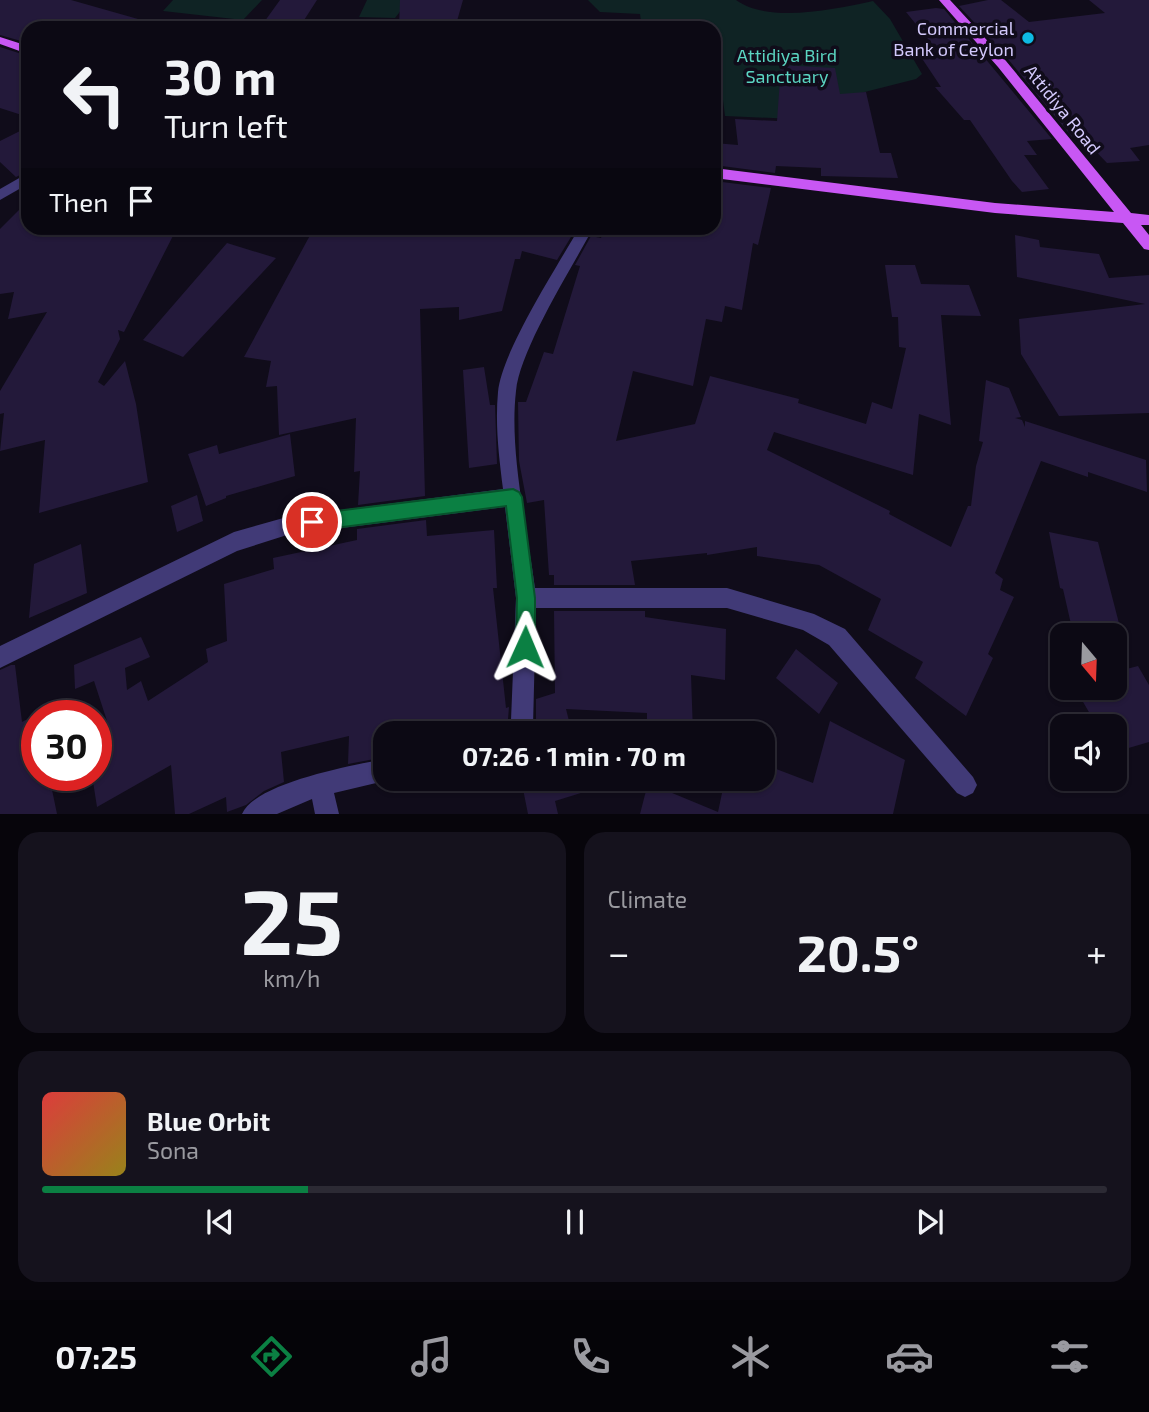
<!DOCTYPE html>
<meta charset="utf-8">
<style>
body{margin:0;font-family:"Exo 2",sans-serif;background:#15121d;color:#f1f3f6;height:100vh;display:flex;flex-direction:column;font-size:26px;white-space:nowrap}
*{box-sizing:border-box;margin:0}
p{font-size:23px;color:#9a9aa0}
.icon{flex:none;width:38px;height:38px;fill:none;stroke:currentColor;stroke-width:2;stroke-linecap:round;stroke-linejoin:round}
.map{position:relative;height:814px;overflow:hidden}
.drawer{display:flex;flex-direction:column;gap:18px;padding:18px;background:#07050b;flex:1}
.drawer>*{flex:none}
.guide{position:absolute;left:21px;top:21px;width:700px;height:214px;border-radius:21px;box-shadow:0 2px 5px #0004,0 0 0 2px #2c2a34;background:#0c0914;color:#f1f3f6;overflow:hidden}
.needle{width:46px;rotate:161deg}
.controls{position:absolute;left:1050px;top:623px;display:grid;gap:14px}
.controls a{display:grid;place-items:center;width:77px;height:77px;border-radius:14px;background:#0c0914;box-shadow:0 2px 5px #0004,0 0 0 2px #2c2a34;font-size:35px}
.speed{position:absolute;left:21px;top:700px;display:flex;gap:14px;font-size:35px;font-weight:700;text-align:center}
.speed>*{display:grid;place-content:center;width:91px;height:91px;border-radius:50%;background:#0c0914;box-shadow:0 2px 5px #0004,0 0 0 2px #2c2a34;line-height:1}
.speed .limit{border:10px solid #d22;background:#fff;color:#111}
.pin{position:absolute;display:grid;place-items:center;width:60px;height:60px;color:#fff;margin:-30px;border:4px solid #fff;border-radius:50%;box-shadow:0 2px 7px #0007}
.me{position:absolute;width:77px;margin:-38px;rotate:1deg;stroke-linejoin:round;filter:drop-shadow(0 0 5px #0008)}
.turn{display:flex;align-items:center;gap:24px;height:147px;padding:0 28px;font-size:32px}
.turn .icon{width:91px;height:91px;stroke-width:2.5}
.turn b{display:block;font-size:49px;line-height:60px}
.then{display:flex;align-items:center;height:66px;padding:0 28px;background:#0003;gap:14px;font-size:26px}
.big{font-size:52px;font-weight:700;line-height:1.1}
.drawer .card{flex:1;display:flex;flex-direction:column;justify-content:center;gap:10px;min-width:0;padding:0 24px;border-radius:21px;background:#15121d}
.drawer .dial{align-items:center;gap:0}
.dial b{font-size:91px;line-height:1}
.song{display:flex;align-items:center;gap:21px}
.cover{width:84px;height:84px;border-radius:10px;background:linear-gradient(135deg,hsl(0 70% 55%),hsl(50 70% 35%))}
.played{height:7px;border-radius:4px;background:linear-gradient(90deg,#0b8043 25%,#2c2a34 25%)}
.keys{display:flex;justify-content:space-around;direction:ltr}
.heat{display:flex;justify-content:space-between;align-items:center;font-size:38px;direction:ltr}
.drawer .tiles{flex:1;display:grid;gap:18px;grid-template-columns:1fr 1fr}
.card:last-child{grid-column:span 2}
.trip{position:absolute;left:373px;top:721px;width:402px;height:70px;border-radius:21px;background:#0c0914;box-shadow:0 2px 5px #0004,0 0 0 2px #2c2a34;font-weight:700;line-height:70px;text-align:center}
.menu{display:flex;height:112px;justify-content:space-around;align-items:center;background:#050408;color:#9a9aa0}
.menu .icon{width:49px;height:49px}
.menu .active{color:#0b8043}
.menu b{font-size:32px;color:#f1f3f6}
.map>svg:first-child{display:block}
.green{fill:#0f2324}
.building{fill:#23193a}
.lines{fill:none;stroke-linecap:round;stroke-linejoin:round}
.street{fill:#413a77;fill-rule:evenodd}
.primary{fill:#c857f4;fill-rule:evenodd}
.route{fill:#0b8043;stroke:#07532c;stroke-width:2}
.poi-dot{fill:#0ebae2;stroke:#100c1a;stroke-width:2.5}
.labels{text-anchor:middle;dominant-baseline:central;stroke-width:7;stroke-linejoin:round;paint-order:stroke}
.far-poi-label{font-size:18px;fill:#d3c9fc;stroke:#100c1a;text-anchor:end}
.far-park-label{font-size:18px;fill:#5bd5c2;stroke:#100c1a}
.far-street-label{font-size:18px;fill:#d3c9fc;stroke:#100c1a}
</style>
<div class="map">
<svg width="1149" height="814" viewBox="0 0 1149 814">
<rect width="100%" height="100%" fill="#100c1a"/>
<path class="green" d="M173,0H262L243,20L163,11Z
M367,0H409L395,18L359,17Z
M588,0H736C769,24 835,9 873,1L890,19L922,74L916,79L845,97L795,119L725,116L714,28H642L640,14L600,12Z"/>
<path class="building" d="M0,0H71L145,21L144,28H28V43L0,35Z
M280,0H317L299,28L262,25Z
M400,0H463L455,28H399Z
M988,0H1001L1029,22L1105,13L1089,0H1149V145L1130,148L1140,161L1107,163L1085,140L1072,137L1008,59L959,6Z
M936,8L944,9L1052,139L1027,141L1037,155H1024L1049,189L1022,192L1012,181L970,120H964L935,87H941L917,51L937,50L906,12Z
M0,47L28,56V117L0,108Z
M781,65L835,68L840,94L866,92L880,153H891L898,178L821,176V168L776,166L775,173L714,165V143L738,145L735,119L777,121Z
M28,127V171L16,177L0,162V141Z
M714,181L771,188L758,245L753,243L742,310L725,306L722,322L706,319L693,386L633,371L616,441L695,424L710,376L799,399L798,403L866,424L872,402L892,409L906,348L899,347L898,317H892L885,265H915L921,284L969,285L981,316L941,315L951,425L919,414L913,475L774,432L767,450L890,511L889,514L951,547L968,506H971L976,466L983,442L979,441L986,380L1009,388L1021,417L1015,418L1022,420L1025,427V421L1146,460L1147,492L1088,472V477L1041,461L995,573L1003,579L1000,590L1014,597L988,654L993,658L966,716L915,678L923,662L868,630L881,599L819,565L757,556V547L707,555V553L631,561L635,585H554V575H549L544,500L527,503L519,461L518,402H526L544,352L553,354L580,266L575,265L591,236L601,238L604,228H714Z
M28,201V228H177L124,332L118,330L120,339L98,382L104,386L125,361L136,404L148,482L39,513L45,440L0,451L4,413L0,414V391L47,312L8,319L14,292L0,294V229Z
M314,228H554L574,232L557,260L522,251L520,259H515L502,311L459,320V307L420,309L425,496L358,505L360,471L354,472L356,418L279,435L277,386L266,387L271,361L244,357Z
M1015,235L1039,240L1040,247L1099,254L1109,278L1149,275V413L1059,416L1021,354L1019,319L1145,304L1017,277Z
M227,243L276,258L183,357L143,340Z
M484,367L490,405H495L497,464L469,468L463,370Z
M290,434L295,476L226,496V498L206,506L188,454L217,445L219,454Z
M197,495L203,521L177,532L171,506Z
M426,520L427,536L494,530L497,588H493L506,708L509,707L508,719L503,724L500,733H385V757L348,764L349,736L281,752L284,782L264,791L246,805L227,812L226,797L189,814H175L171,765L97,807L92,775H96V730L108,724L94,681L75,689L74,665L141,637L150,657L125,668L127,690L141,681L148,701L208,662L206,649L227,641L224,584L274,569L273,558L357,540V529Z
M1049,532L1098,542L1122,635L1073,633L1063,589L1060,588Z
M81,544L87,593L29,618L34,564Z
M554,611H645V617L726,629L725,680L691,675L693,733H647V713L566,709L572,733H533L536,726V699L555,693Z
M796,649L838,683L819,714L776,678Z
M11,665H15L22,722L37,714V775H49L57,814H0V670Z
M1138,666L1149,685V742L1115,752V726H1097L1075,688H1115V672Z
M830,721L905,760L893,814H640L648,783L718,812L725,779H763V764L813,783Z
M521,779H609L610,784L555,801L558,814H528Z"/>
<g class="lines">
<path class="street" d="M28,173V184L0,200V189Z
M579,228H593C572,268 520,349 516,391C509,451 527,528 535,588H727L814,614L845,629L973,777L977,785L973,793L965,797L957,793L829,645L803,630L727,608H536L533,726L530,733H502L505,725L511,720L516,598L505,507L287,535L237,551L0,668V646L234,532L287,517L503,489C499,457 495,425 498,392C502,351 557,267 579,228Z
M385,759V779H393L334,793L339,814H315L312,799L277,814H242C255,783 353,765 385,759Z"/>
<path class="primary" d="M939,0H950L1006,61L1131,213L1149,215V225H1141L1149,235V250L1144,249L1123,223L995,213L714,178V168L995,203L1114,212L998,67Z
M0,37L28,46V54L0,44Z"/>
</g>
<path class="route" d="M513,489L519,492L522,497L535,598V647L532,654L525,657L518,654L516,647L517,598L506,506L312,531L306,528L303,522L306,516L312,514Z"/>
<circle class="poi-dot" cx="1028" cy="38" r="7"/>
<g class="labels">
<g class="far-poi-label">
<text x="1014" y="28">Commercial<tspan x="1014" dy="21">Bank of Ceylon</tspan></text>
</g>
<g class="far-park-label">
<text x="787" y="55">Attidiya Bird<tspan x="787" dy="21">Sanctuary</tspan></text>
</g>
<g class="far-street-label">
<text transform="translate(1063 109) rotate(51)">Attidiya Road</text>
</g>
</g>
</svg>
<div class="controls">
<a><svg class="needle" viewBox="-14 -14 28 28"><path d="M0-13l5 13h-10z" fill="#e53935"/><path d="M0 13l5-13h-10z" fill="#9a9aa0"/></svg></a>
<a><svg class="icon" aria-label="sound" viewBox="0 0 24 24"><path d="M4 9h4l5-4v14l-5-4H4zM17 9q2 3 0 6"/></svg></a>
</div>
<div class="speed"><div class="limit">30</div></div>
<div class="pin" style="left:312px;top:522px;background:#d93025"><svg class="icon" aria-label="arrive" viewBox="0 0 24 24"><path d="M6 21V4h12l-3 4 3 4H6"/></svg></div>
<svg class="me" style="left:525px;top:647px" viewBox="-20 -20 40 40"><path d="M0-17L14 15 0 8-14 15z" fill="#0b8043" stroke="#fff" stroke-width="4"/></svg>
<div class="trip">07:26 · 1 min · 70 m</div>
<div class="guide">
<div class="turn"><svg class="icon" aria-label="left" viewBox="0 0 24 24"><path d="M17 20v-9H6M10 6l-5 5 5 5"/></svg><div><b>30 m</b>Turn left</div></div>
<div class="then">Then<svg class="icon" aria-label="arrive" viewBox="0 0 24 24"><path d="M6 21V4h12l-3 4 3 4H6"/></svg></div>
</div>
</div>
<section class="drawer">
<div class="tiles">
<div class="card dial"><b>25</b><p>km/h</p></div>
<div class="card"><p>Climate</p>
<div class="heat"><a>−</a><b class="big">20.5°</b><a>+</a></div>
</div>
<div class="card">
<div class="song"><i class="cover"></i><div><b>Blue Orbit</b><p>Sona</p></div></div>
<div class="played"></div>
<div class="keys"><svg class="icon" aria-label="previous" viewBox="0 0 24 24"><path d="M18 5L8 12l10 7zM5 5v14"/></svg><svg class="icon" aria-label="pause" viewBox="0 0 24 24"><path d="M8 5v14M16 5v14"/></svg><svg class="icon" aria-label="next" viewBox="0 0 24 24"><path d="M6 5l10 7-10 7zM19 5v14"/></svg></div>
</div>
</div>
</section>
<nav class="menu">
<b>07:25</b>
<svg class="icon active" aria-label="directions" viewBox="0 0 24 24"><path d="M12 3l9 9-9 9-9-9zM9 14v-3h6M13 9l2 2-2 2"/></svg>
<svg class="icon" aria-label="music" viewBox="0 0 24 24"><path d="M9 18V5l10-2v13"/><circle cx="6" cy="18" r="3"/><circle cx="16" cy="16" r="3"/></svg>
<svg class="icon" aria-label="phone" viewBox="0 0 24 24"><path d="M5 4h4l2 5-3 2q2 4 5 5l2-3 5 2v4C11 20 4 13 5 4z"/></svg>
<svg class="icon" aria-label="climate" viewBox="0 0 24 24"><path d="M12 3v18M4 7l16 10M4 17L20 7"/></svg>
<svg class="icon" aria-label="car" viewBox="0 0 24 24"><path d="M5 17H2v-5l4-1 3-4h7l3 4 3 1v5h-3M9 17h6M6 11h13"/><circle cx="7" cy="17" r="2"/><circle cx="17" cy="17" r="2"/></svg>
<svg class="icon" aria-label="filters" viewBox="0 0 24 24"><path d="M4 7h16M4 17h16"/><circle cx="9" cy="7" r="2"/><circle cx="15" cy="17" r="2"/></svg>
</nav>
